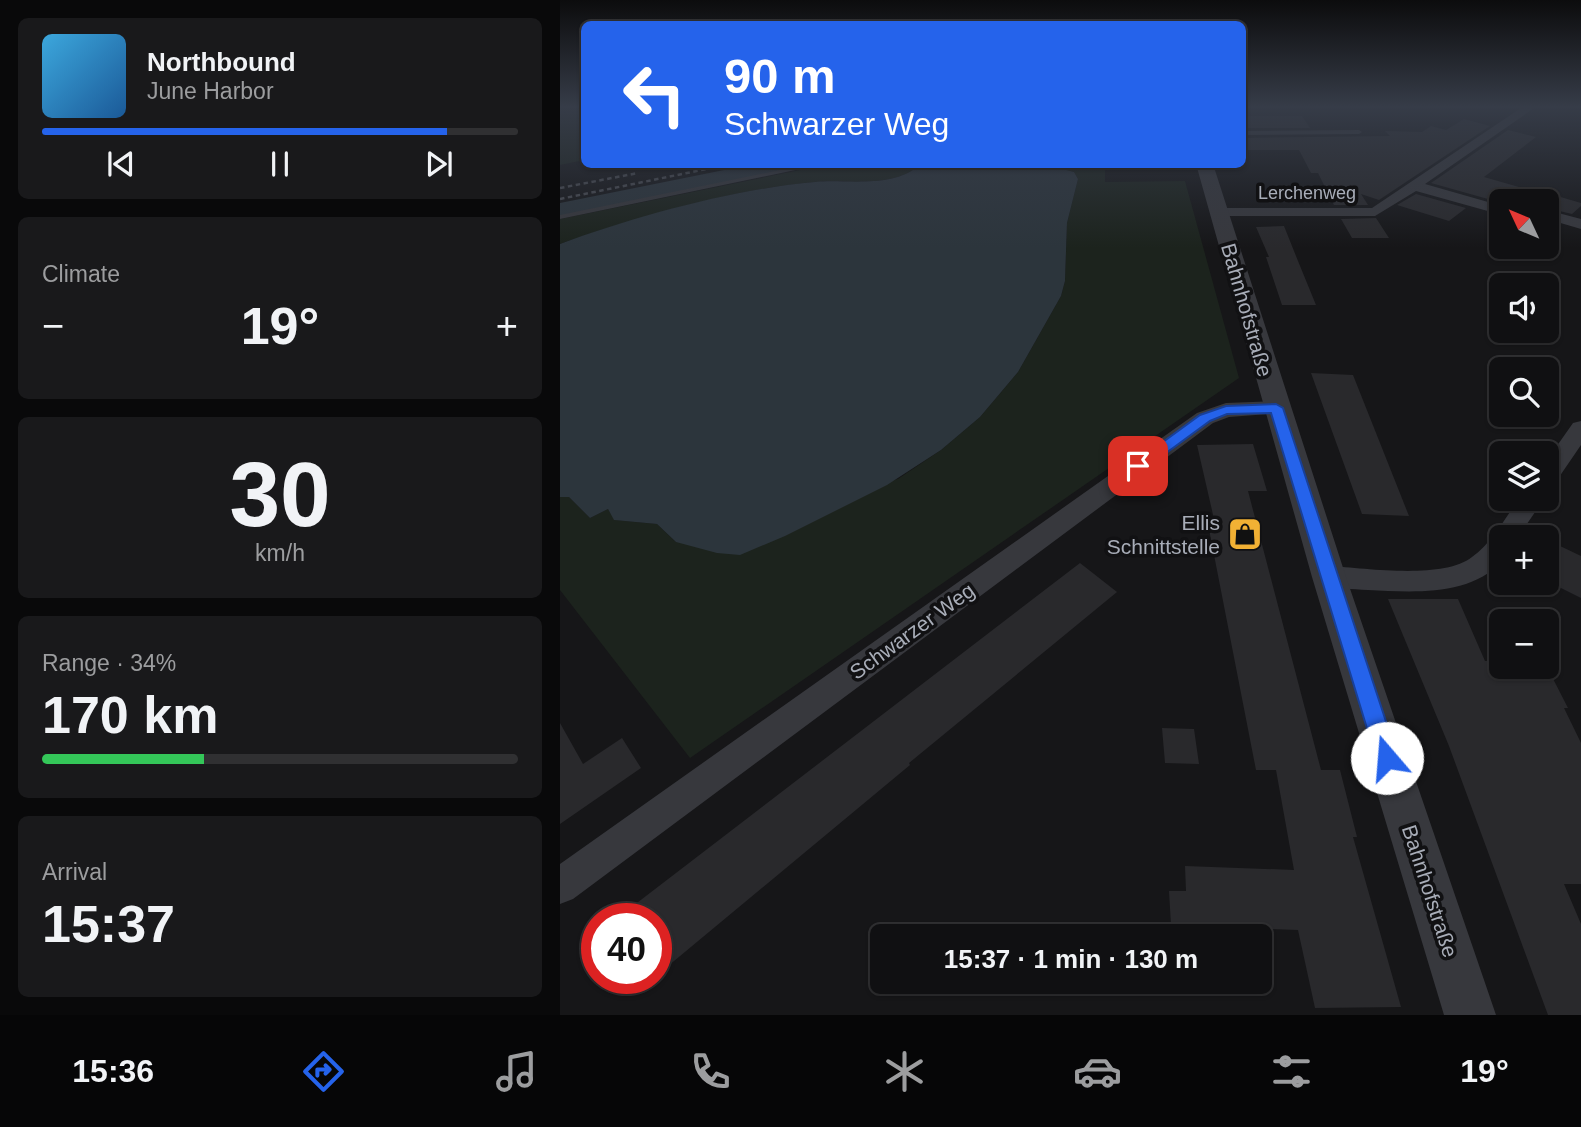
<!DOCTYPE html>
<meta charset="utf-8">
<style>
body{margin:0;font-family:Arial,sans-serif;background:#19191b;color:#f1f3f6;height:100vh;display:flex;flex-direction:column;font-size:26px;white-space:nowrap}
*{box-sizing:border-box;margin:0}
p{font-size:23px;color:#9c9d9f}
.icon{flex:none;width:38px;height:38px;fill:none;stroke:currentColor;stroke-width:2;stroke-linecap:round;stroke-linejoin:round}
.map{position:relative;flex:1;overflow:hidden}
.side{display:flex;flex-direction:column;gap:18px;padding:18px;background:#09090a;width:560px}
.side>*{flex:none}
.banner{position:absolute;left:21px;top:21px;width:665px;height:147px;border-radius:10px;box-shadow:0 2px 5px #0004,0 0 0 2px #303032;background:#2563eb;color:#fff;overflow:hidden}
.needle{width:46px;rotate:314deg}
.buttons{position:absolute;left:929px;top:189px;display:grid;gap:14px}
.buttons a{display:grid;place-items:center;width:70px;height:70px;border-radius:10px;background:#101012;box-shadow:0 2px 5px #0004,0 0 0 2px #303032;font-size:35px}
.speed{position:absolute;left:21px;top:903px;display:flex;gap:14px;font-size:35px;font-weight:700;text-align:center}
.speed>*{display:grid;place-content:center;width:91px;height:91px;border-radius:50%;background:#101012;box-shadow:0 2px 5px #0004,0 0 0 2px #303032;line-height:1}
.speed .limit{border:10px solid #d22;background:#fff;color:#111}
.pin{position:absolute;display:grid;place-items:center;width:60px;height:60px;color:#fff;margin:-30px;border-radius:14px;box-shadow:0 4px 10px #0006}
.me{position:absolute;width:77px;margin:-38px;rotate:342deg;stroke-linejoin:round;filter:drop-shadow(0 0 5px #0008)}
.turn{display:flex;align-items:center;gap:24px;height:147px;padding:0 28px;font-size:32px}
.turn .icon{width:91px;height:91px;stroke-width:2.5}
.turn b{display:block;font-size:49px;line-height:60px}
.big{font-size:52px;font-weight:700;line-height:1.1}
.side .card{flex:1;display:flex;flex-direction:column;justify-content:center;gap:10px;min-width:0;padding:0 24px;border-radius:10px;background:#19191b}
.side .dial{align-items:center;gap:0}
.dial b{font-size:91px;line-height:1}
.song{display:flex;align-items:center;gap:21px}
.cover{width:84px;height:84px;border-radius:10px;background:linear-gradient(135deg,hsl(200 70% 55%),hsl(210 70% 35%))}
.played{height:7px;border-radius:4px;background:linear-gradient(90deg,#2563eb 85%,#303032 85%)}
.keys{display:flex;justify-content:space-around;direction:ltr}
.heat{display:flex;justify-content:space-between;align-items:center;font-size:38px;direction:ltr}
.charge{height:10px;border-radius:5px;background:linear-gradient(90deg,#34c759 34%,#303032 0)}
.trip{position:absolute;left:310px;top:924px;width:402px;height:70px;border-radius:10px;background:#101012;box-shadow:0 2px 5px #0004,0 0 0 2px #303032;font-weight:700;line-height:70px;text-align:center}
.dock{display:flex;height:112px;justify-content:space-around;align-items:center;background:#060607;color:#9c9d9f}
.dock .icon{width:49px;height:49px}
.dock .active{color:#2563eb}
.dock b{font-size:32px;color:#f1f3f6}
main{display:flex;flex:1;min-height:0}
.map>svg:first-child{display:block}
.green{fill:#1c231d}
.water{fill:#2c353c}
.building{fill:#29292c}
.lines{fill:none;stroke-linecap:round;stroke-linejoin:round}
.service{fill:#37383d;fill-rule:evenodd}
.minor{fill:#37383d;fill-rule:evenodd}
.tertiary{fill:#37383d;fill-rule:evenodd}
.rail{stroke:#4a4c52;stroke-width:2.5;stroke-dasharray:4.5 3.5;stroke-linecap:butt}
.route{fill:#2563eb;stroke:#184099;stroke-width:2}
.labels{text-anchor:middle;dominant-baseline:central;stroke-width:7;stroke-linejoin:round;paint-order:stroke}
.far-street-label{font-size:18px;fill:#a8adb8;stroke:#111113}
.street-label{font-size:21px;fill:#a8adb8;stroke:#111113}
.poi-label{font-size:21px;fill:#a8adb8;stroke:#111113;text-anchor:end}
</style>
<main>
<section class="side">
<div class="card">
<div class="song"><i class="cover"></i><div><b>Northbound</b><p>June Harbor</p></div></div>
<div class="played"></div>
<div class="keys"><svg class="icon" aria-label="previous" viewBox="0 0 24 24"><path d="M18 5L8 12l10 7zM5 5v14"/></svg><svg class="icon" aria-label="pause" viewBox="0 0 24 24"><path d="M8 5v14M16 5v14"/></svg><svg class="icon" aria-label="next" viewBox="0 0 24 24"><path d="M6 5l10 7-10 7zM19 5v14"/></svg></div>
</div>
<div class="card"><p>Climate</p>
<div class="heat"><a>−</a><b class="big">19°</b><a>+</a></div>
</div>
<div class="card dial"><b>30</b><p>km/h</p></div>
<div class="card"><p>Range · 34%</p><b class="big">170 km</b><div class="charge"></div></div>
<div class="card"><p>Arrival</p><b class="big">15:37</b></div>
</section>
<div class="map">
<svg width="1021" height="1015" viewBox="0 0 1021 1015">
<rect width="100%" height="100%" fill="#161618"/>
<path class="green" d="M0,106H24V160L0,165Z
M265,165H359C334,189 286,179 255,182C174,189 77,217 0,244V219Z
M463,165H545V182L625,181L679,378L130,758L0,590V497H9L30,518L48,509L55,520L97,524L116,542L338,479L381,450L420,417L458,372L501,296L505,281L507,223L518,179L514,172L491,166Z"/>
<path class="water" d="M463,164L491,166L514,172L518,179L507,223L505,281L501,296L458,372L420,417L381,450L327,485L225,536L180,555L157,553L116,542L97,524L54,520L48,509L30,518L9,497H0V244C76,216 175,189 255,182C286,179 334,189 359,165Z
M189,165H253L0,216V203Z"/>
<path class="building" d="M682,116H742L750,128H682Z
M904,119L930,126L819,200L801,194L808,205H774L758,173H751L739,150H682V138L830,136L825,131L862,132L871,126L886,130Z
M948,130L976,137L924,177L984,194L983,201H935L871,183Z
M987,193L1021,203V206L1012,214L987,208Z
M856,194L906,208L889,221L837,205Z
M816,218L829,238H792L781,219Z
M724,226L738,261L756,305H722L706,257H709L696,227Z
M751,373L793,375L849,516L802,514Z
M693,444L707,491H688L761,770H780L797,837H793L841,1007L755,1008L738,930L611,925L609,891H626L625,866L734,870L716,770H696L647,519H654L637,445Z
M998,545L1021,556V598L987,581V563Z
M520,563L557,592L349,763L350,765L96,976V919H56Z
M828,599H898L925,661H942V667H987L1008,708H1004L1021,743V884H1004L1021,924V1015H988L889,746Z
M0,723L23,764L62,738L81,768L0,824Z
M602,728L634,729L639,764L605,763Z"/>
<g class="lines">
<path class="service" d="M682,131L799,130L802,132L799,134L682,135Z
M249,164H264L0,219V215Z"/>
<path class="minor" d="M964,106H977L865,184L942,206V215L856,191L815,216H658L651,212L658,208H812Z
M987,210L1021,219V229L987,219Z
M716,401L724,403L727,408L724,413L669,417L653,423L13,899L0,904V864L637,413L666,403Z
M1021,421V445L995,483L987,485V460L1013,423Z
M959,499H984L958,537H942V561C910,597 852,592 808,590C792,589 775,589 760,584L756,577L760,570L769,566C805,568 883,580 912,557C932,543 945,518 959,499Z"/>
<path class="tertiary" d="M636,164H653L786,577L936,1015H884L752,577Z"/>
<path class="rail" d="M0,188L78,173
M0,199L171,164"/>
</g>
<linearGradient id="sky" x2="0" y2="1"><stop stop-color="#0c0c0d"/><stop offset="0.43" stop-color="#363c48"/><stop offset="1" stop-color="#363c48" stop-opacity="0"/></linearGradient>
<rect width="1021" height="248" fill="url(#sky)"/>
<path class="route" d="M716,404L723,408L838,758L835,765L827,768L820,765L816,758L711,413L667,414L650,421L583,470H573L570,466L640,415L666,406Z"/>
<defs>
<g id="shop-square" transform="scale(1.75)"><rect x="-9" y="-9" width="18" height="18" rx="4" fill="#f2b134" stroke="#111113"/><path d="M-5-2.5h2.3a2.7 3.5 0 0 1 5.4 0H5L5.5 6h-11ZM-1.5-2.5h3a1.5 2.3 0 0 0-3 0Z" fill="#111"/></g>
</defs>
<g fill-rule="evenodd">
<use href="#shop-square" x="685" y="534"/>
</g>
<g class="labels">
<g class="far-street-label">
<text x="747" y="193">Lerchenweg</text>
</g>
<g class="street-label">
<text transform="translate(687 310) rotate(74)">Bahnhofstraße</text>
<text transform="translate(352 631) rotate(-36)">Schwarzer Weg</text>
<text transform="translate(870 891) rotate(72)">Bahnhofstraße</text>
</g>
<g class="poi-label">
<text x="660" y="522">Ellis<tspan x="660" dy="24">Schnittstelle</tspan></text>
</g>
</g>
</svg>
<div class="buttons">
<a><svg class="needle" viewBox="-14 -14 28 28"><path d="M0-13l5 13h-10z" fill="#e53935"/><path d="M0 13l5-13h-10z" fill="#9c9d9f"/></svg></a>
<a><svg class="icon" aria-label="sound" viewBox="0 0 24 24"><path d="M4 9h4l5-4v14l-5-4H4zM17 9q2 3 0 6"/></svg></a>
<a><svg class="icon" aria-label="search" viewBox="0 0 24 24"><circle cx="10" cy="10" r="6"/><path d="M15 15l6 6"/></svg></a>
<a><svg class="icon" aria-label="layers" viewBox="0 0 24 24"><path d="M12 4l9 5-9 5-9-5zM3 14l9 5 9-5"/></svg></a>
<a>+</a>
<a>−</a>
</div>
<div class="speed"><div class="limit">40</div></div>
<div class="pin" style="left:578px;top:466px;background:#d93025"><svg class="icon" aria-label="arrive" viewBox="0 0 24 24"><path d="M6 21V4h12l-3 4 3 4H6"/></svg></div>
<svg class="me" style="left:827px;top:758px" viewBox="-20 -20 40 40"><circle r="19" fill="#fff"/><path d="M0-13L10 11 0 6-10 11z" fill="#2563eb"/></svg>
<div class="trip">15:37 · 1 min · 130 m</div>
<div class="banner">
<div class="turn"><svg class="icon" aria-label="left" viewBox="0 0 24 24"><path d="M17 20v-9H6M10 6l-5 5 5 5"/></svg><div><b>90 m</b>Schwarzer Weg</div></div>
</div>
</div>
</main>
<nav class="dock">
<b>15:36</b>
<svg class="icon active" aria-label="directions" viewBox="0 0 24 24"><path d="M12 3l9 9-9 9-9-9zM9 14v-3h6M13 9l2 2-2 2"/></svg>
<svg class="icon" aria-label="music" viewBox="0 0 24 24"><path d="M9 18V5l10-2v13"/><circle cx="6" cy="18" r="3"/><circle cx="16" cy="16" r="3"/></svg>
<svg class="icon" aria-label="phone" viewBox="0 0 24 24"><path d="M5 4h4l2 5-3 2q2 4 5 5l2-3 5 2v4C11 20 4 13 5 4z"/></svg>
<svg class="icon" aria-label="climate" viewBox="0 0 24 24"><path d="M12 3v18M4 7l16 10M4 17L20 7"/></svg>
<svg class="icon" aria-label="car" viewBox="0 0 24 24"><path d="M5 17H2v-5l4-1 3-4h7l3 4 3 1v5h-3M9 17h6M6 11h13"/><circle cx="7" cy="17" r="2"/><circle cx="17" cy="17" r="2"/></svg>
<svg class="icon" aria-label="filters" viewBox="0 0 24 24"><path d="M4 7h16M4 17h16"/><circle cx="9" cy="7" r="2"/><circle cx="15" cy="17" r="2"/></svg>
<b>19°</b>
</nav>
